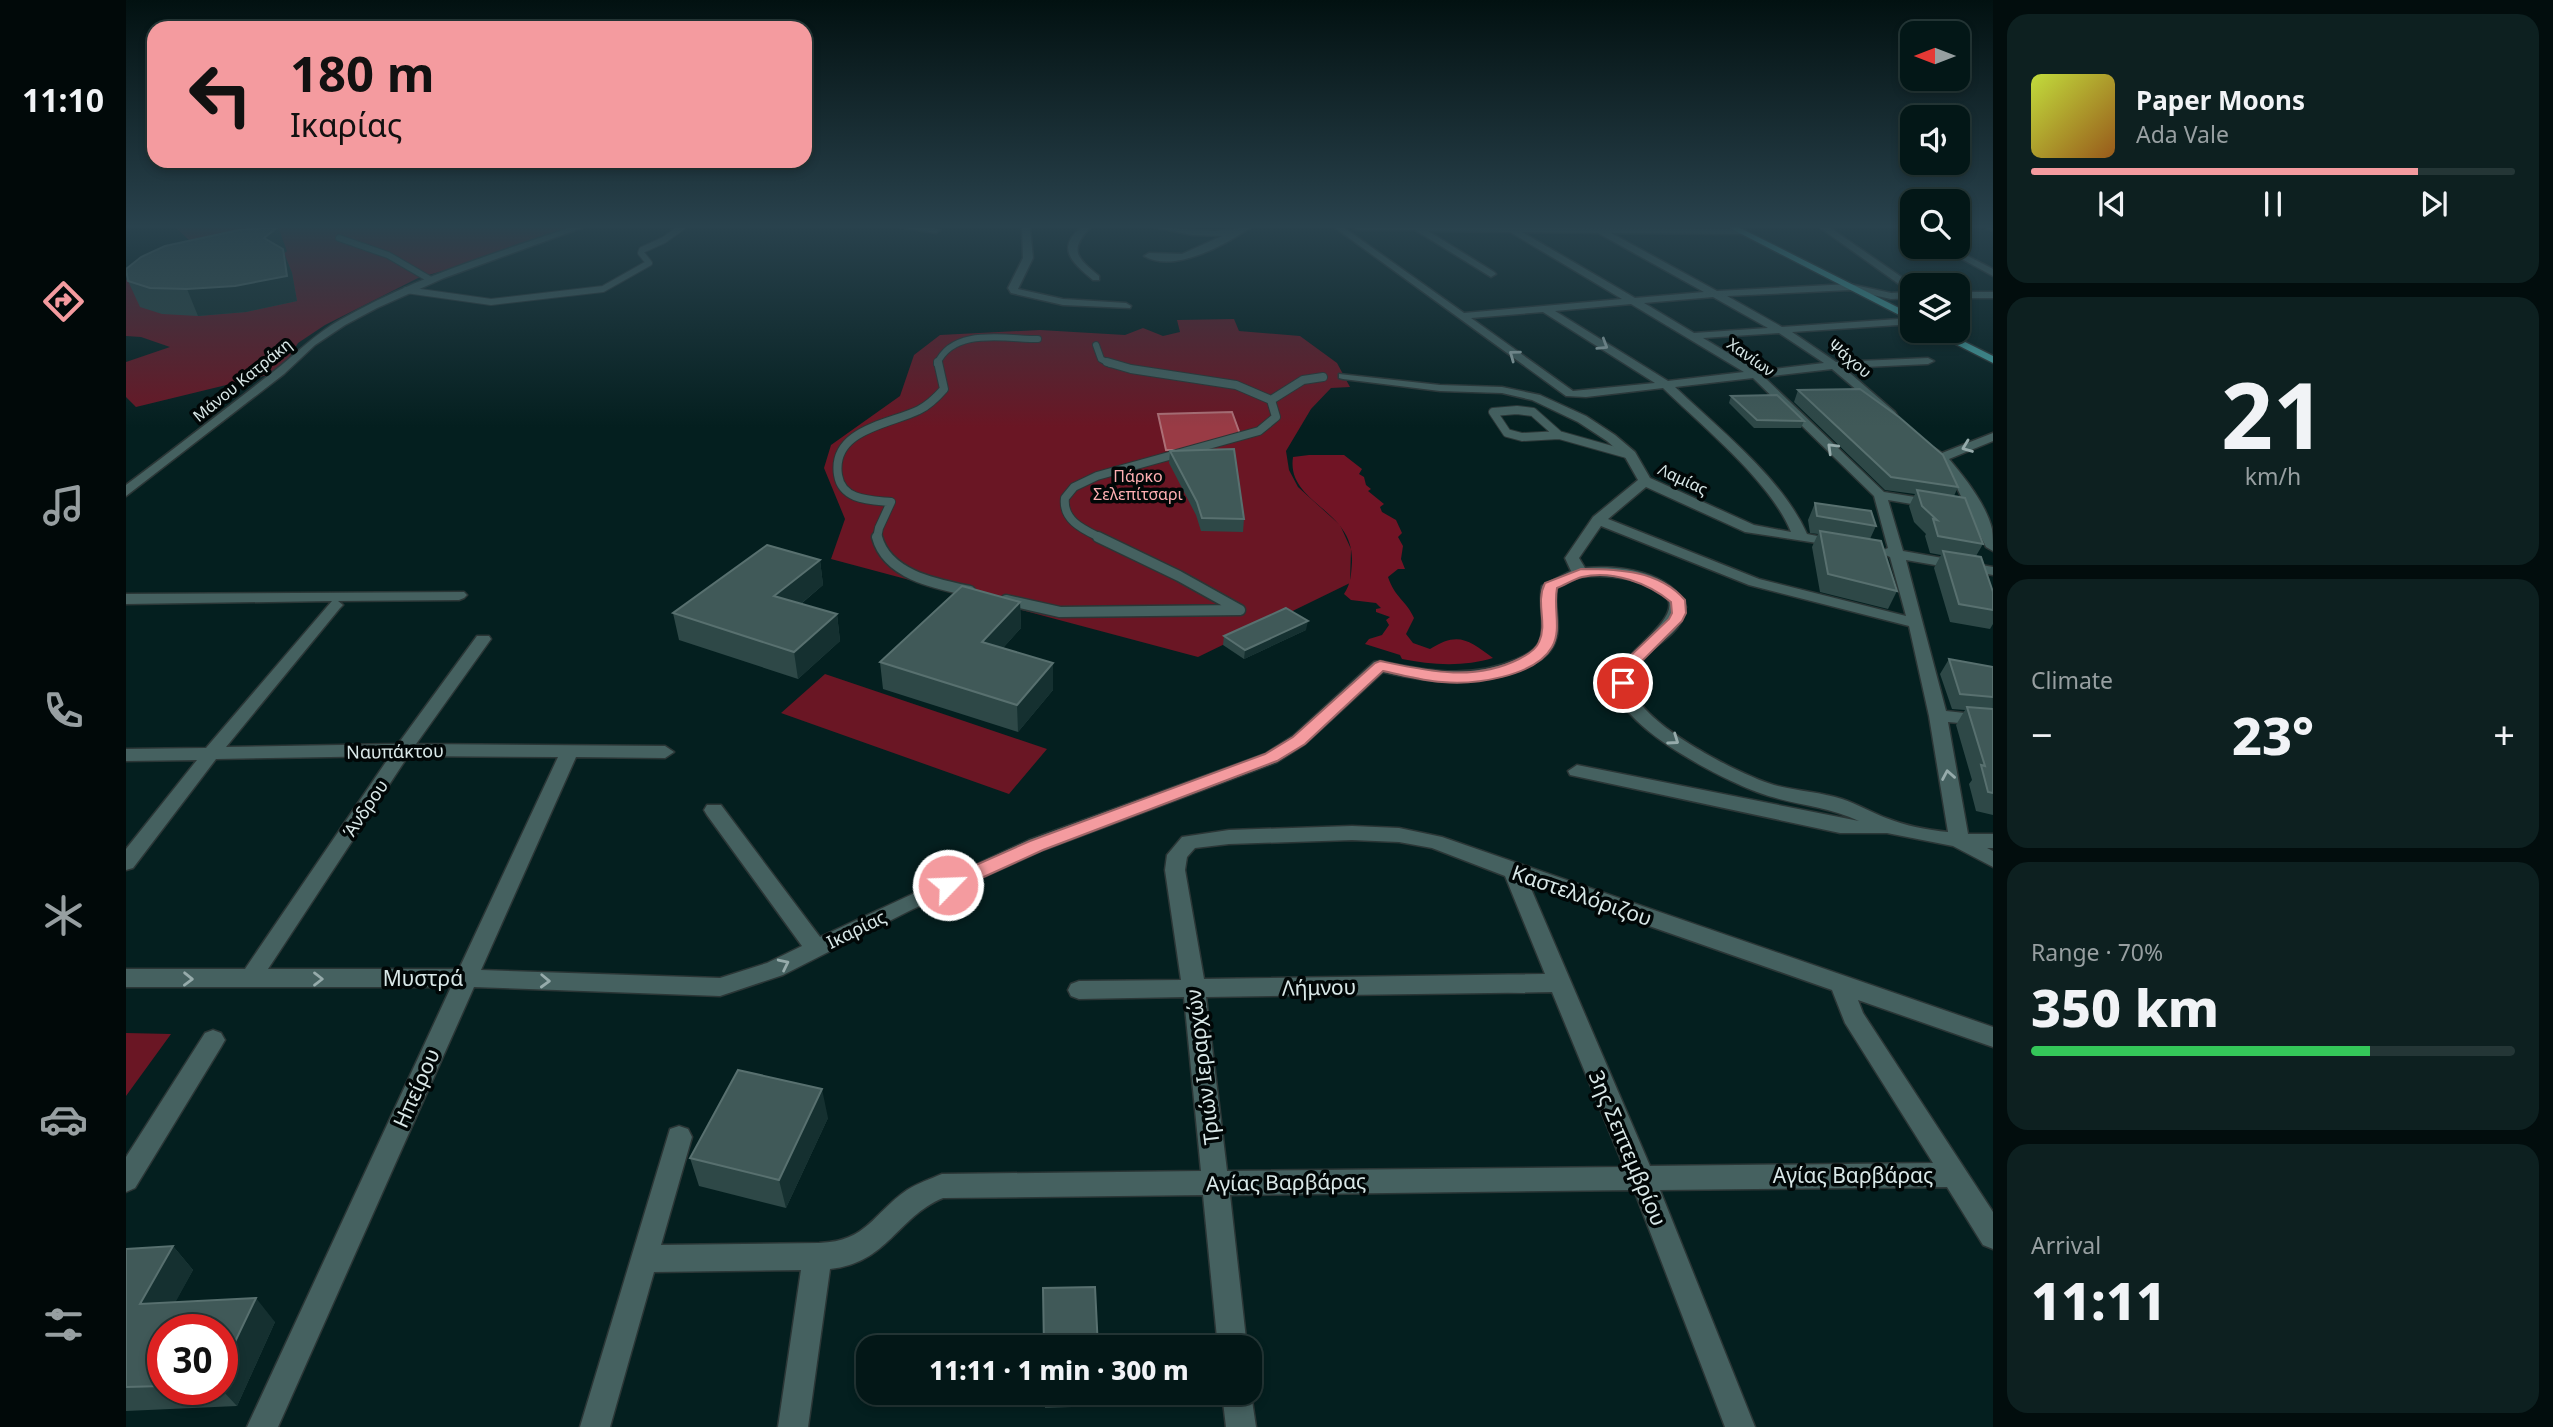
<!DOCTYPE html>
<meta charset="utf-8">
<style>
body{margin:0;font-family:"Noto Sans",sans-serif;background:#0d2020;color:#f1f3f6;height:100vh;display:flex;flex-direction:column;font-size:26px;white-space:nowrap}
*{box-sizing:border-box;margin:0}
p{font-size:23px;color:#979fa1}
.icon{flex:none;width:38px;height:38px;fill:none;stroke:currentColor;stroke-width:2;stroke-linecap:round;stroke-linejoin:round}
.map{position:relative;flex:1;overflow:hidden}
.panel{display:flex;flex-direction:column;gap:14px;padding:14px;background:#020d0d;width:560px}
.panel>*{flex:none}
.banner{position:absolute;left:21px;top:21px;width:665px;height:147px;border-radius:21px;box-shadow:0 4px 10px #0003,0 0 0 2px #243636;background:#f49b9f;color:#111;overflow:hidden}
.needle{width:46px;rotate:270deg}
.fabs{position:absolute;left:1774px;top:21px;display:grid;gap:14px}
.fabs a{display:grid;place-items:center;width:70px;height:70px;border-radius:14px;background:#031717;box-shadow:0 4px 10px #0003,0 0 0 2px #243636;font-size:35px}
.speed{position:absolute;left:21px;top:1314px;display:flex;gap:14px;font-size:35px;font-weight:700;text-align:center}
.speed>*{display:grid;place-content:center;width:91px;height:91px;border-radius:50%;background:#031717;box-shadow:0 4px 10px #0003,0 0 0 2px #243636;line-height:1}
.speed .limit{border:10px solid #d22;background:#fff;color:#111}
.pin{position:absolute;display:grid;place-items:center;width:60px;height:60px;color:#fff;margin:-30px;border:4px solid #fff;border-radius:50%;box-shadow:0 2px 7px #0007}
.me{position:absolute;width:77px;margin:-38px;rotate:66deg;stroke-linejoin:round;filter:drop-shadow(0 0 5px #0008)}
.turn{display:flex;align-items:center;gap:24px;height:147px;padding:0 28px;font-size:32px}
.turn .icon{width:91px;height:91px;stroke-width:2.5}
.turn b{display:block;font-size:49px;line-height:60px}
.big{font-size:52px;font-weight:800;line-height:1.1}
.panel .tile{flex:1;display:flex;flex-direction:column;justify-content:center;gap:10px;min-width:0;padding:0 24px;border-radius:21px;background:#0d2020}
.panel .dial{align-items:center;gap:0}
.dial b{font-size:91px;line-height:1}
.song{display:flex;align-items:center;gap:21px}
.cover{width:84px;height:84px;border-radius:10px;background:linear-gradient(135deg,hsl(70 70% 55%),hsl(30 70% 35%))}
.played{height:7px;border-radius:4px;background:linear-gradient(90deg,#f49b9f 80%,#243636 80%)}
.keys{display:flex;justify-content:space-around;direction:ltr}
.heat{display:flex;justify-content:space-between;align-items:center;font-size:38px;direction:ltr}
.charge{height:10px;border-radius:5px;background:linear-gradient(90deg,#34c759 70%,#243636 0)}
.trip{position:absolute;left:730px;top:1335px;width:406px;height:70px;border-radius:21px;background:#031717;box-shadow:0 4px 10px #0003,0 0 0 2px #243636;font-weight:800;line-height:70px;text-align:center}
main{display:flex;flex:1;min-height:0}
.menu{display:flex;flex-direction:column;width:126px;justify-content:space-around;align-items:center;background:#010909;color:#979fa1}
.menu .icon{width:49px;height:49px}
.menu .on{color:#f49b9f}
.menu b{font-size:32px;color:#f1f3f6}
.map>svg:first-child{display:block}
.green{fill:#6a1624}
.forest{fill:#711425}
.water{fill:#993b45;stroke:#ac6f76;stroke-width:2}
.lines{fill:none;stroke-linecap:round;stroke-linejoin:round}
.lane-far2-casing{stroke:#2b3636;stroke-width:8}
.lane-far1-casing{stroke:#2b3636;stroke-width:10}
.lane-casing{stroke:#2b3636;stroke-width:13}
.street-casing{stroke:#2b3636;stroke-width:3}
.primary-casing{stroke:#2b3636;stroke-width:3}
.lane-far2{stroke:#456160;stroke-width:6}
.lane-far1{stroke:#456160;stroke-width:8}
.lane{stroke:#456160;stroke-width:10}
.street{fill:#456160;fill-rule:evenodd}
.primary{fill:#46a4a4;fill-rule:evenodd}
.wall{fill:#2e4847;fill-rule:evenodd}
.shaded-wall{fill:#153030}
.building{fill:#405958;stroke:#58706f;stroke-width:2}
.oneway{stroke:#96abab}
.route{fill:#f49b9f;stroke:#9f6567;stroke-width:2}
.labels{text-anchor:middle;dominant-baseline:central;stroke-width:7;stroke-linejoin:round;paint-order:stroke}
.far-street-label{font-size:16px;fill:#d9e8e8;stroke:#010707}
.far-park-label{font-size:16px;fill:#feafb2;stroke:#010707}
.street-label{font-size:18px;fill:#d9e8e8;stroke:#010707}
.near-street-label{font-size:21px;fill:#d9e8e8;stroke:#010707}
</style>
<main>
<nav class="menu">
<b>11:10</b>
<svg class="icon on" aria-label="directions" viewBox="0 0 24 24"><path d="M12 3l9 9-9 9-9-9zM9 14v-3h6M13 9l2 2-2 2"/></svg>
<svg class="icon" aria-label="music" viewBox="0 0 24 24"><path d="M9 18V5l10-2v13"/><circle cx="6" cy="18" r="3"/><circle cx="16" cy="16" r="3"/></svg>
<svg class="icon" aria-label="phone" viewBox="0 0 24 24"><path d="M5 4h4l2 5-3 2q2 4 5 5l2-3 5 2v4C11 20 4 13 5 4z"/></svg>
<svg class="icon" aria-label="climate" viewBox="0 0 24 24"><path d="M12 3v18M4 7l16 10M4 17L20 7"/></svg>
<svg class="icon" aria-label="car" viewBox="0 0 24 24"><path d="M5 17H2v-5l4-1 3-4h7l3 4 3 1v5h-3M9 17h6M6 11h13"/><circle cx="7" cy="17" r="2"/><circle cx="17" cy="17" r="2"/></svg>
<svg class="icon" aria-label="filters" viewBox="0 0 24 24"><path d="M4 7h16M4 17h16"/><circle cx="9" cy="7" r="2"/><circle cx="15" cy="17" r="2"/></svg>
</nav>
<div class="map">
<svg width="1867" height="1427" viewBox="0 0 1867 1427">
<rect width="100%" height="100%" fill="#041f1f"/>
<path class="green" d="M49,227H454L396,248L292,278L199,325L172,343L154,372L10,407L0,397V362L44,347L15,337L0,336V280L64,241Z
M1108,319L1113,331L1174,336L1211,363L1224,387L1205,388L1185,409L1160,451L1163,470L1172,487L1214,525L1225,549L1224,583L1072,657L705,559L719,519L698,468L705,445L774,396L788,355L814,335L914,330L999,335L1017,328L1037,336L1054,332L1051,320Z
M699,674L921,749L883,794L655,713Z
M0,1033L45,1034L0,1096Z"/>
<path class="forest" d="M1183,455H1218L1236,469L1233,474L1238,477L1240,485L1245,489L1242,491L1258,504L1254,507L1256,512L1270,520L1276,533L1272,537L1277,546L1275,559L1279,569H1272L1262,577C1269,598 1280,600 1288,618L1280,634L1287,643L1304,649C1332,631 1343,640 1367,658C1338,667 1305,665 1276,659L1274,655L1239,644L1243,639L1256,635L1263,625L1260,620L1264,617L1250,612V609L1255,608L1250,603L1225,600L1218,594C1225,583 1225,575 1226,562C1228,508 1160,504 1167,457Z"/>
<path class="water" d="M1106,412L1114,434L1056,450H1040L1032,414Z"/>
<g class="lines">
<g class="lane-far2-casing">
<path id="lane-far2" d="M213,238L262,255L305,280
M280,290L365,302L477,289L523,263L515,253L516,250L538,240L556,227
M970,345L975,359L984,364
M811,364C827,327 879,339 912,339"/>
</g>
<g class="lane-far1-casing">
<path id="lane-far1" d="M981,362L1005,369L1110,385L1145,400
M1391,410L1407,412L1433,435L1396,437L1381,433L1367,412Z
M1433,435L1504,455
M751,538L753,528L765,502C745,500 716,501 712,475C705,429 765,424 793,410C803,405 811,397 818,389L812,362
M975,538C959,530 936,521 939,498L948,487L971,476L1133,431L1150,417L1145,400L1177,380L1197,377"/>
</g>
<g class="lane-casing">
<path id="lane" d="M751,537C761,575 810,584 844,591
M972,537L1053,576L1114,610
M880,600L934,612L1114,610"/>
</g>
<g class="street-casing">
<path id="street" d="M446,227H458L318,278L251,308L219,325L189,345L158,374L0,496V485C49,448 98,410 147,372C170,354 189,334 214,320C287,278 367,254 446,227Z
M773,227H804L814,230L810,233Z
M896,227H904L907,258L892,289L937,299L1000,303L1005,306L1004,308L937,305L885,293L882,288L897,258Z
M956,227H965C942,250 951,258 973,276V280H967C948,264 928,248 956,227Z
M1027,227L1089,231L1125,227C1101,244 1048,274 1018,256L1023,253L1056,254L1096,236L1066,235Z
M1208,227H1217L1338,313L1496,299L1384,232L1302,231L1368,272L1370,274L1365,277L1289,230H1231L1227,227L1617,229L1620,234L1485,233L1591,291L1724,284L1765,293L1784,292L1693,227H1703L1787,285V298L1765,299L1724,290L1601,296L1656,327L1787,318V324L1666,332L1710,362L1802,358L1808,361L1802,364L1718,368L1769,412L1771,415L1765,419L1706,369L1638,377L1758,492L1814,501V507L1809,508L1762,500L1777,551L1867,567V575L1780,560L1820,711L1867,716V726L1822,722L1842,834H1867V848H1861L1867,851V867L1827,846L1761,833H1714L1444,775L1442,771L1451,765L1733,821C1699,805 1665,805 1631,792C1598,780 1478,721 1490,677C1496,653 1556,619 1541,598C1527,578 1476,574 1455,577C1447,579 1439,584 1431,588C1427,606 1436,626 1429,642C1424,656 1410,663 1397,669C1351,688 1305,683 1257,672L1179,744L1151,762L917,850L785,910L657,975L594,996L348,987L152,1427H121L325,987H0V969H119L264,756L90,759L7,868L0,870V849L71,760L0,761V749L80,748L206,601L0,604V594L338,592L341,595L338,598L333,600L212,601L217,605L214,608L100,747L272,744L351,636H363L365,639L290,744L539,746L548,752L539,758L450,757L355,970L594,978L641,963L676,946L581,815L578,810L581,805H595L694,937L903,840L1139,754L1167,736L1248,662L1254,661C1299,671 1345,679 1389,660C1398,656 1410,651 1414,640C1420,625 1412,604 1416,586L1445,571L1439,558L1467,517L1512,480L1499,457L1481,441L1452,422L1406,400L1376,393L1314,391L1217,379L1213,378V374L1314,385L1376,387L1414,395L1460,416L1489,435L1509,452L1524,478L1628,525L1665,532C1645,482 1577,427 1537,388L1460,397L1440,396ZM1396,232L1472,233L1578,292L1509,298ZM1587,297L1642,328L1568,333L1518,303ZM1505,304L1618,372L1542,381L1429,311ZM1417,312L1529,383L1447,391L1345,318ZM1653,333L1698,363L1632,371L1577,338ZM1627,378L1748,496L1762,548L1753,552L1764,557L1780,616L1633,579L1482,519L1520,487L1619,532L1717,547L1719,544L1717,541L1681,534C1656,478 1593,429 1549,387ZM1475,526L1623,585L1783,626L1803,716L1822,832C1801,830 1780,826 1760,818C1745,812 1731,804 1716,799C1694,792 1671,791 1648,785C1616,776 1505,720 1506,683C1507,653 1543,644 1555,622C1558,618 1558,611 1560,607C1545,571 1494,565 1459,568L1453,558ZM282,756L432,757L333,969H142Z
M1776,227H1787V234Z
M1860,227H1867V231L1861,229Z
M1814,247H1824L1867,269V276Z
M1832,292H1867V298H1832Z
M1867,433V441L1823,459C1839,478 1860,504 1866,529C1867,536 1867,544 1867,551L1860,547L1829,484L1802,452L1808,448L1816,453Z
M1226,826L1273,828L1316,837L1867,1027V1047L1732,1000L1737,1013L1867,1212V1249L1857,1245L1821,1187L1534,1190L1629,1427H1599L1508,1190L1104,1195L1121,1348H1092L1077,1195L817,1198C771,1217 762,1263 704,1269L682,1427H652L675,1270L528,1272L484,1427H454L544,1129L553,1126L562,1129L566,1137L535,1245L693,1243C742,1241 746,1214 781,1190C792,1183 804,1179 816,1174L1075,1171L1058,997L953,999L945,996L942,990L945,984L953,981L1055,980L1039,870L1041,855L1056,837L1103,830ZM1226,840L1273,842L1306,848L1379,876L1419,974L1078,979L1059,870L1061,857L1069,848L1103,844ZM1403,884L1706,990L1719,1023L1807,1163L1524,1166ZM1426,992L1498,1167L1101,1171L1080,997Z
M87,1030L95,1033L99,1040L95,1047L9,1188L0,1192V1157L79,1033Z
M1124,1387L1130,1427H1100L1096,1393H1124Z"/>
</g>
<g class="primary-casing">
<path id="primary" d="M1602,227H1612L1787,315V322Z
M1804,331H1817L1867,356V363Z"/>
</g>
<use href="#lane-far2" class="lane-far2"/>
<use href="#lane-far1" class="lane-far1"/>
<use href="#lane" class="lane"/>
<use href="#street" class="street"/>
<use href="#primary" class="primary"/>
</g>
<path class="wall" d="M161,251L158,253L166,273L171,301L120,312L72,316L36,314L14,307L2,281Z
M1672,390L1832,487L1828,496L1857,544L1850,556L1867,592V624L1864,629L1824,622L1808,568L1815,555L1804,553L1799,536L1800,534L1788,522L1783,506L1789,494L1759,490L1668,402Z
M1605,396L1678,421L1675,428H1628L1603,403Z
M1044,451L1118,519L1117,532L1075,531L1070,515L1043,463Z
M1689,503L1750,526L1744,539L1771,591L1762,609L1694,592L1686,547L1692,534L1684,533L1682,520Z
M694,560L697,585L675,604L711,614L714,641L672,679L553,640L547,613Z
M894,602L895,628L877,648L927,663V690L892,732L757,689L754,662Z
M1180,630L1118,659L1097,645L1098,636Z
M1823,659L1867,667V708L1866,709H1867V815L1850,811L1843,784L1846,780L1830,725L1839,710L1826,709L1814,674Z
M702,1118L660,1208L573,1186L564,1158Z
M47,1246L67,1270L49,1302L149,1322L111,1406L0,1411V1249ZM37,1330L96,1390H37Z
M918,1393H974L973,1406L919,1408Z"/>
<path class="shaded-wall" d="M152,227L161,251L158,253L166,273L171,301L120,312L72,316L61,289L138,238Z
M694,560L697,585L653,622L648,596Z
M894,602L895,628L858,669L856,642Z
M711,614L714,641L672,679L668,652Z
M1182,621L1180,630L1118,659L1119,650Z
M927,663V690L892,732L891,705Z
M696,1089L702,1118L660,1208L653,1180Z
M47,1246L67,1270L36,1327L14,1304Z
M130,1298L149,1322L111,1406L96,1390V1369Z"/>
<path class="building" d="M152,227L138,238L157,249L161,276L109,286L61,289L24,288L2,281L0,269L15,257L39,246L113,230Z
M1734,389L1773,417L1817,455L1832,487L1765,477L1672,390Z
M1651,395L1678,421L1631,420L1605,396Z
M1108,449L1118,519L1076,518L1071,502L1044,451Z
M1791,490L1839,498L1857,544L1812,536L1807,519L1811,520L1796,506Z
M1689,503L1745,511L1750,526L1691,516Z
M1694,531L1755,541L1771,591L1702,574Z
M641,545L694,560L648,596L711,614L668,652L547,613Z
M1817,551L1855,557L1867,592V610L1833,604Z
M836,586L894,602L856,642L927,663L891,705L754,662Z
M1160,608L1182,621L1119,650L1098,636Z
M1823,659L1867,667V697L1834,694Z
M1841,707L1867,709V793L1862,792L1855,765L1859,766Z
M612,1070L696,1089L653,1180L564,1158Z
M47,1246L14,1304L130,1298L96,1369V1330H37V1386L0,1387V1249Z
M969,1287L972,1348H918L917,1288Z"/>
<defs><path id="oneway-chevron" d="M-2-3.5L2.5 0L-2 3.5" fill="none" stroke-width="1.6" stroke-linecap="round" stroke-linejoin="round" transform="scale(1.75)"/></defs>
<g class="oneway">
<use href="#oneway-chevron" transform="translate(1477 345) rotate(32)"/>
<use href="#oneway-chevron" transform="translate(1388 355) rotate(-144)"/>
<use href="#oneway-chevron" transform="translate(1841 447) rotate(159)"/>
<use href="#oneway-chevron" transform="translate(1706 448) rotate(-136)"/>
<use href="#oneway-chevron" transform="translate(1548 740) rotate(35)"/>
<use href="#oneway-chevron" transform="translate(1822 775) rotate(-100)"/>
<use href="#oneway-chevron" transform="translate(658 964) rotate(-26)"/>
<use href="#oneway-chevron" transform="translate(62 979) rotate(1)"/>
<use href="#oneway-chevron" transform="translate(192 979)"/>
<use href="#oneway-chevron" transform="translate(419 981) rotate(2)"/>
</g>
<linearGradient id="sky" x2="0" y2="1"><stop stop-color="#021111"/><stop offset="0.53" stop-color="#29424d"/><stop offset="1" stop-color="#29424d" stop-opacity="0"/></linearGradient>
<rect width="1867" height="427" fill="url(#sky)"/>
<path class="route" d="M1455,569C1492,569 1533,570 1559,600L1560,613L1556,621L1512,665L1502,686H1491L1489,683L1500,660L1543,619L1546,613L1545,602C1522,583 1487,570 1456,577C1448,579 1439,585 1431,588C1427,608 1436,630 1426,647C1409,677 1347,685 1316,682C1297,681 1276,675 1257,671L1179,744L1151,761L917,850L829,890H816L813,885L816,880L904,841L1139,754L1167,737L1249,663L1254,661C1302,671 1347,682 1393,659C1401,655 1410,650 1413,642C1422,623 1409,603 1419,583Z"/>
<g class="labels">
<g class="far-street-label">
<text transform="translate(1625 357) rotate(35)">Χανίων</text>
<text transform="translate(1724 358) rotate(40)">Ψάχου</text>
<text transform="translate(116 380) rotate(-39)">Μάνου Κατράκη</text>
<text transform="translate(1557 479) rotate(25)">Λαμίας</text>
</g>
<g class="far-park-label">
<text x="1012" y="476">Πάρκο<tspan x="1012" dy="18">Σελεπίτσαρι</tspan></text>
</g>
<g class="street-label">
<text transform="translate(269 751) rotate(-1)">Ναυπάκτου</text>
<text transform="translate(239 808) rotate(-56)">Άνδρου</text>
<text transform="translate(730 929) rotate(-26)">Ικαρίας</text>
</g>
<g class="near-street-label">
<text transform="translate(1456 895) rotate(19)">Καστελλόριζου</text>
<text x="297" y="978">Μυστρά</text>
<text transform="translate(1193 987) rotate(-1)">Λήμνου</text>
<text transform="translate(1076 1067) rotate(-97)">Τριών Ιεραρχών</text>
<text transform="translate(290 1088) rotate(-66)">Ηπείρου</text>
<text transform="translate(1502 1148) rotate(67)">3ης Σεπτεμβρίου</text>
<text x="1727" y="1175">Αγίας Βαρβάρας</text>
<text transform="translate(1160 1182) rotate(-1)">Αγίας Βαρβάρας</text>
</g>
</g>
</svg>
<div class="fabs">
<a><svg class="needle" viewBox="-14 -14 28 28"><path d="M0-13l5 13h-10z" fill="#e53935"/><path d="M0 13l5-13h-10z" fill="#979fa1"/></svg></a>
<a><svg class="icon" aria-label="sound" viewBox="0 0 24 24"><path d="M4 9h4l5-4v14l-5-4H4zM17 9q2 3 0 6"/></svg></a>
<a><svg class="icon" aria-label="search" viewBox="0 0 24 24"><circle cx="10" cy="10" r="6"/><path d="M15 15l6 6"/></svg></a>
<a><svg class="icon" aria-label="layers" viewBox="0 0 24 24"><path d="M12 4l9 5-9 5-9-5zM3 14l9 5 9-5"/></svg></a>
</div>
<div class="speed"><div class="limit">30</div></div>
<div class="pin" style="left:1497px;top:683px;background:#d93025"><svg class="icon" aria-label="arrive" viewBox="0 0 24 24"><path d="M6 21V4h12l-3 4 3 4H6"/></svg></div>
<svg class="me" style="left:822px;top:885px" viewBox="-20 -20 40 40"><circle r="17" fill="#f49b9f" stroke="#fff" stroke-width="3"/><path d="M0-11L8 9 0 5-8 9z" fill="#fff"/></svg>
<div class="trip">11:11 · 1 min · 300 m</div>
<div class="banner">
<div class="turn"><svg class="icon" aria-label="left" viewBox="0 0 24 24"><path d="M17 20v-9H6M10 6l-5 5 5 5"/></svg><div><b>180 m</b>Ικαρίας</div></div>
</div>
</div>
<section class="panel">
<div class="tile">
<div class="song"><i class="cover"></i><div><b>Paper Moons</b><p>Ada Vale</p></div></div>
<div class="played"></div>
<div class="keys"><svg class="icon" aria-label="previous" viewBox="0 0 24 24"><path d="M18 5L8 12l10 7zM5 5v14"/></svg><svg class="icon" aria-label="pause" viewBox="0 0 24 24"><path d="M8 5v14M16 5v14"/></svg><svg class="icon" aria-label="next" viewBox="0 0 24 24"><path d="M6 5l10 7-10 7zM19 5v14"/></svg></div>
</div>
<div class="tile dial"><b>21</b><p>km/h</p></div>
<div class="tile"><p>Climate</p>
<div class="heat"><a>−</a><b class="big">23°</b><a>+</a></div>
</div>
<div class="tile"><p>Range · 70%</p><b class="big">350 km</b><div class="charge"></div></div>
<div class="tile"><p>Arrival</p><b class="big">11:11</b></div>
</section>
</main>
